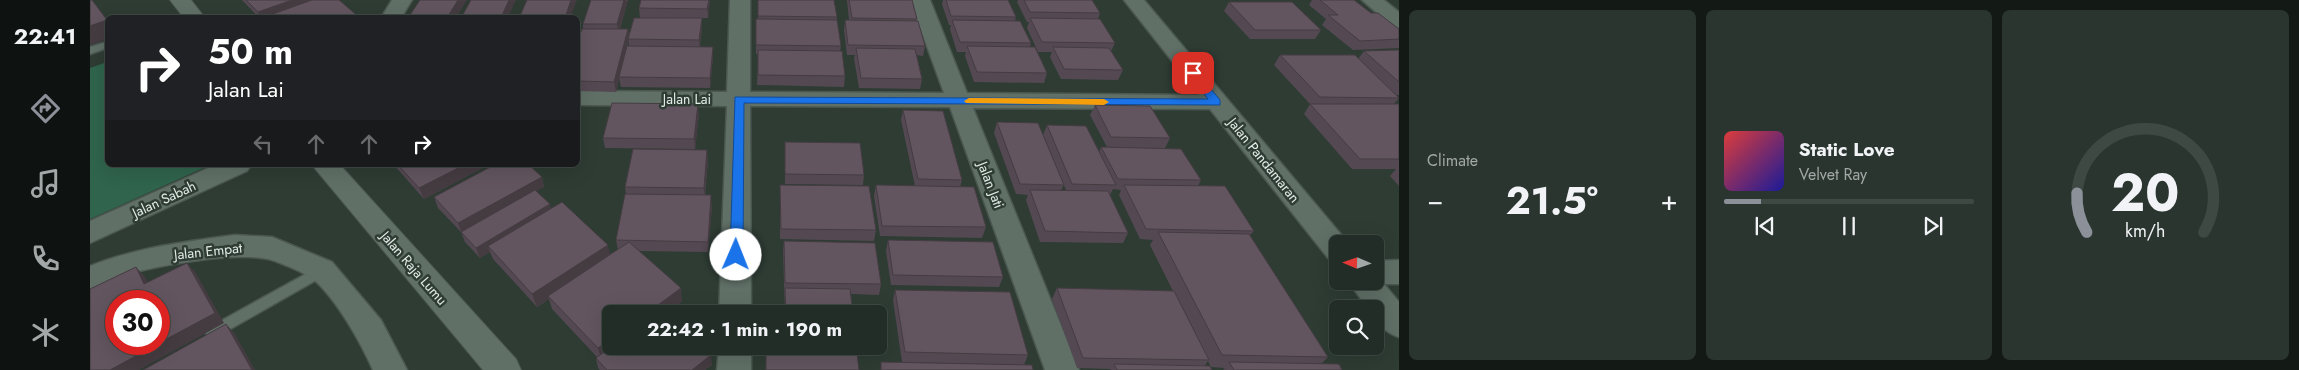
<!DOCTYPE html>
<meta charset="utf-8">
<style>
body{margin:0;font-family:Jost,sans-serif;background:#2a352f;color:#f1f3f6;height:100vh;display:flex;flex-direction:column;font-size:19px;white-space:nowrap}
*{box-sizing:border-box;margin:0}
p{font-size:16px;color:#a2a8a7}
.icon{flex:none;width:28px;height:28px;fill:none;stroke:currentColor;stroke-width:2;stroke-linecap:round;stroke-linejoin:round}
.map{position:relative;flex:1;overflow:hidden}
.panel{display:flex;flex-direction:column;gap:10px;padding:10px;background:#131915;width:900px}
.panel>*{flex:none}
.top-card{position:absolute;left:15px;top:15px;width:475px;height:152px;border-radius:8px;box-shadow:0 5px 20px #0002,0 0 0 1px #3f4944;background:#202124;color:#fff;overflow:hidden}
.needle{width:32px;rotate:272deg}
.controls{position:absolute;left:1239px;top:235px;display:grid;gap:10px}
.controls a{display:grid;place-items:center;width:55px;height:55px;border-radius:8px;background:#222d27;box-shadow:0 5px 20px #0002,0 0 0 1px #3f4944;font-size:25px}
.speed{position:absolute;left:15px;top:290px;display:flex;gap:10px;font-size:25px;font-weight:700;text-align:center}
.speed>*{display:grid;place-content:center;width:65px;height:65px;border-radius:50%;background:#222d27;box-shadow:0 5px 20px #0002,0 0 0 1px #3f4944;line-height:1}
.speed .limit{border:8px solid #d22;background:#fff;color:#111}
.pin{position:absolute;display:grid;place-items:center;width:42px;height:42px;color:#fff;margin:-21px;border-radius:10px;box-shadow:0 2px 8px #0006}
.me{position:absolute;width:55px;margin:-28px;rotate:1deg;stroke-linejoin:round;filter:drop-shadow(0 0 4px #0008)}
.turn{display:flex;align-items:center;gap:18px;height:105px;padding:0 20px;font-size:22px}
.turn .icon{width:65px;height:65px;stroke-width:2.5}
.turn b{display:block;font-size:35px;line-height:42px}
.lanes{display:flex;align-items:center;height:48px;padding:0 20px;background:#0003;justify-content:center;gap:25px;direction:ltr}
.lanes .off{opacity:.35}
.big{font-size:38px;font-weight:700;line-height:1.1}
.panel .tile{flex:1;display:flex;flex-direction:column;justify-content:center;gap:8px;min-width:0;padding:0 18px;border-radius:8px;background:#2a352f}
.panel .dial{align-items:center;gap:0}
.dial svg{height:130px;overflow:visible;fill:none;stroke:#3f4944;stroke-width:7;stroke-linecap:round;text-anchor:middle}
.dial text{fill:#f1f3f6;stroke:none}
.song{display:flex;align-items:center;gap:15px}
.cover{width:60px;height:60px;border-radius:8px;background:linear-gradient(135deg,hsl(0 70% 55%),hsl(240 70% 35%))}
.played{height:5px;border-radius:2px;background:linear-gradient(90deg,#8c9099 15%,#3f4944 15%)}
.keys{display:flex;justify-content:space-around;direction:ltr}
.heat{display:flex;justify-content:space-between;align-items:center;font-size:28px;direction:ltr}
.panel .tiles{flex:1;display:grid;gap:10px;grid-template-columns:repeat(3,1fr)}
.trip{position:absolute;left:512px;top:305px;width:285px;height:50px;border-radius:8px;background:#222d27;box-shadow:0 5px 20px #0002,0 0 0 1px #3f4944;font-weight:700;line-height:50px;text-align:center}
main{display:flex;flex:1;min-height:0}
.tab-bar{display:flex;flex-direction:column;width:90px;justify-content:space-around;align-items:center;background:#0e1210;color:#a2a8a7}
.tab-bar .icon{width:35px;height:35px}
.tab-bar .active{color:#8c9099}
.tab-bar b{font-size:22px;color:#f1f3f6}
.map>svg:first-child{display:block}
.green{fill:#30644c}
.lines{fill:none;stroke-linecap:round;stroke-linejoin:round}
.service-casing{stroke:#4b5751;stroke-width:3}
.minor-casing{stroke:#4b5751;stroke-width:3}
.tertiary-casing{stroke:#4b5751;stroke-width:2}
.service{fill:#607067;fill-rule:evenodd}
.minor{fill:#607067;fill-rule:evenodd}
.tertiary{fill:#607067;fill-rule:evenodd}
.wall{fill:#544952;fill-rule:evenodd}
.shaded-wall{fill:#453c42}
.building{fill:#62555f;stroke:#453c42}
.route{fill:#1a73e8;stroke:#114b97}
.slow{fill:#f59e0b}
.labels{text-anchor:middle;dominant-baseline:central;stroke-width:5;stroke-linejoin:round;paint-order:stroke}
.street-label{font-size:14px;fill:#e2ebe6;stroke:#2e3c34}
</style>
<main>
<nav class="tab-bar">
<b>22:41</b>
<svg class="icon active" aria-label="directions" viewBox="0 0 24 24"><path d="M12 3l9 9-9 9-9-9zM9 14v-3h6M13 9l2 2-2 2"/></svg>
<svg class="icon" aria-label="music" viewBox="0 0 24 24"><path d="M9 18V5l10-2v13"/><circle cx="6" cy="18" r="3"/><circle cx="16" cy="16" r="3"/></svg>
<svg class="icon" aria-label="phone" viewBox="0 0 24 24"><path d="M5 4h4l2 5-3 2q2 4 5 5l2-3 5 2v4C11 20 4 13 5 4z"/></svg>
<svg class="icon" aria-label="climate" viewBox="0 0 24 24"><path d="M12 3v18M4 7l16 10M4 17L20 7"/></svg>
</nav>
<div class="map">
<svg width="1309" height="370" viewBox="0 0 1309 370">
<rect width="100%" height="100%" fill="#2e3c34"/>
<path class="green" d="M17,62L18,165H120L0,219V68Z"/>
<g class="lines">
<g class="service-casing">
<path id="service" d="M13,43L17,44V48L0,54V47Z
M232,265L237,266L239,270L237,274L128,336L123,338L118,336L115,332L118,328Z"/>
</g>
<g class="minor-casing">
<path id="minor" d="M302,0H322L311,18H291Z
M640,0H660V92L854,93L820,0H840L877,93L1109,95L1034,0H1054L1259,244H1248V261L1238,258L1120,109L883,108L989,370H955L860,107L660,106L661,314H629L637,106L488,105V91L637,92Z
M1272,0H1294L1309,12V28L1302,26Z
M125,165H161L157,171L0,243V221Z
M145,235L182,237L242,262L291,320L317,370H283C271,343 246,298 223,279C215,273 187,261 178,259C144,252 76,264 42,273C28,277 14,285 0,290V266C48,247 94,242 145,235Z
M1309,260V284H1294L1309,302V337C1296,333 1285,323 1285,309H1278L1258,281H1285V261Z
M629,346H661V370H627Z"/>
</g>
<g class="tertiary-casing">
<path id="tertiary" d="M80,0H101L115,18H94Z
M222,165H250L426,359L431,370H393Z"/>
</g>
<use href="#service" class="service"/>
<use href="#minor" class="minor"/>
<use href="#tertiary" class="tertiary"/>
</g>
<path class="wall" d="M152,0H249L270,18H169Z
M501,0H538L530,29H538L539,38L550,18L549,8L551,0H620L618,18H612V28L610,47L623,57L620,88L531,87L529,78L526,92L488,91V41L493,29V24ZM539,41V46L535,54Z
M668,0L747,17V20L751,46L750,51L755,76L754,87L667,85L668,54H666V19H668Z
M757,0H822L827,19L826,21L835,46L833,56L827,55L832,79L830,89L769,88L764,58L765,55H757L754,30L755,20H759Z
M853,0H918L926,17L925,20L941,43L940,47L957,73L954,83L884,82L875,56L876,52H867L860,29L861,25H859L852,4Z
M928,0H1002L1010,13L1008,19L1025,43L1021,51L1033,70L1028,80L971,79L960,57L962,52H948L937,28L939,22H937L927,2Z
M1222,0H1264L1281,13L1309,29V48L1263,50L1232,25L1236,19L1219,5Z
M1139,2L1231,30L1225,39H1160L1134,11Z
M1309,50V95H1306L1309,98L1304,104H1309V186L1300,176L1306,169H1262L1214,114L1220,104L1184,65L1190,55L1268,59L1274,51Z
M1005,105L1080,138L1075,148L1111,180L1108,186L1164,231L1160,235L1238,357L1231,364L1252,370H1133L1135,368L1121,367L1118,361L1115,365L1122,370H1020L1021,369L987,368L962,299L967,288L1083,291L1060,245L1063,240L1050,239L1029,195L1031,190L1023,189L1020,195L1038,233L1033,243L950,242L936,200L938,195L926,194L904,133L907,122L953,135L957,125L1009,152L1011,147H1017L1000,115ZM974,185L976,190H971Z
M813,110L872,180L870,187L896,227L892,238L790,236L784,196L786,185L825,186L811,120Z
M609,114L605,149L515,148L513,138Z
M695,142L774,175L773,185L695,184Z
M618,160L615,195L622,206L618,252L549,251L592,301L577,313L622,365L615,370H510L508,368L506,358L507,357L462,309L459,299L447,307L403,259L400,252L390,258L375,242L371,232L348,208L344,197L452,177L454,187L446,191L462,209L520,254L528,250L526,240L536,194L535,187Z
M304,165H398L334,199Z
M690,185L786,230L784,241L690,239Z
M798,240L913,277L909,287L801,285L796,251Z
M694,241L791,284L789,295L761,294L763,314H695L693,251Z
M805,290L938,355L934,365L812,362L803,300Z
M696,346H764V351L696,349Z"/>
<path class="shaded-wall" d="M202,0H233L180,15L182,18H171L168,12Z
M368,0H377L366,18H357Z
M419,0H426L418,18H411Z
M481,0H487L480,18H475Z
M534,0L538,1L528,34L527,24Z
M619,0H620L618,18L617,9Z
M612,18V28L609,50V40Z
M17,20L18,21V39L0,45V26Z
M538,29L539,39L526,92L524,82Z
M623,47V57L620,88V78Z
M608,104L609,114L605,149L604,139Z
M617,150L618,160L614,198V188Z
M374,165H398L334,199L329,188Z
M452,177L454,187L372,234L368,223Z
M621,195L622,206L618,252V242Z
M460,204L463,215L398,246L400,252L390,258L386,248Z
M518,245L521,258L458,296L459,299L447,307L442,294Z
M97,263L106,273L134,323L49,370H20Z
M46,267L55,277L64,294L54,284Z
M591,288L592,301L575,314H556Z
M136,324L145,334L165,370H162Z
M521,339V346H532L512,361L508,348Z
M621,355L622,365L615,370H602Z"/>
<path class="building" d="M0,0H2L17,20L0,26Z
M156,0H202L168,12Z
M222,0H249L270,18H183L180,15Z
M330,0H368L357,18H318Z
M381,0H419L411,18H371Z
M437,0H481L475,18H429Z
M501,0H534L527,24H493Z
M551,0H619L617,9L549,8Z
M668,0H744L747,17L668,16Z
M759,0H822L827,19L762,18Z
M856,0H918L926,17L861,16Z
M934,0H1002L1010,13L940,12Z
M1230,0H1264L1281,13H1288L1309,29V39L1270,41L1238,15H1248Z
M1139,2H1202L1231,30H1165Z
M544,18H612L609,40L538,39Z
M940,18L1010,19L1025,43L952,42Z
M666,19L747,20L751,46L666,45Z
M755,20L828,21L835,46L758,45Z
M862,20L930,21L941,43L870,42Z
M492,29H538L524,82L488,81V41Z
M537,46L623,47L620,78L529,77Z
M877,46L945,47L957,73L887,72Z
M963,47L1019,48L1033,70L974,69Z
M766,48L825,49L832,79L771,78Z
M668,50L752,51L755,76L668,75Z
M1309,50V82L1274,51Z
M1190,55H1265L1309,98L1230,97Z
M522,103L608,104L604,139L513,138Z
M1220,104H1309V159H1270Z
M1005,105L1060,106L1080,138L1021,137Z
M813,110L853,111L872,180L828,179Z
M907,122L948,123L974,185L930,184Z
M957,125L996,126L1026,185L982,184Z
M695,142L770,143L774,175L695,174Z
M1011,147L1091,149L1111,180L1028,179Z
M543,149L617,150L614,188L535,187Z
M308,165H374L329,188Z
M404,165H439L452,177L368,223L344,197Z
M690,185L779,186L786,230L691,229Z
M786,185L884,187L896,227L792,226Z
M1034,185L1135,186L1164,231L1056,229Z
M445,190L460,204L386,248L371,232Z
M940,190L1018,191L1038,233L955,231Z
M535,194L621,195L618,242L526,240Z
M472,202L518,245L442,294L398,246Z
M1068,232L1159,234L1238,357L1132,355Z
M798,240L903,242L913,277L803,275Z
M694,241L785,243L791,284L695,283Z
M539,242L591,288L556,314H521V339L508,348L458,296Z
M97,263L125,313L69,343V301H26V344H68L20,370H0V289L46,267L54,284Z
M695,288L760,289L763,314H696Z
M967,288L1084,291L1119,360L993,358Z
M805,290L920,292L938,355L815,352Z
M573,309L578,314H566Z
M136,324L162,370H53Z
M522,346H612L621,355L602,370H517L506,358Z
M676,351L767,353L769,370H676Z
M791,362L942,365L943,370H791Z
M1139,362L1249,364L1252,370H1144Z
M1024,364L1120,366L1122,370H1027Z"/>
<path class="route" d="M1103,70L1106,71L1130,100V105L654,103L653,255L646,260L640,255L645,97L1118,99L1098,73Z"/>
<path class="slow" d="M879,98L1014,99L1019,102L1014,105L876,103L874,101Z"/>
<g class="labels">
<g class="street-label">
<text x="597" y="99">Jalan Lai</text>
<text transform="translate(1174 160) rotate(51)">Jalan Pandamaran</text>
<text transform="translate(901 185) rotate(69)">Jalan Jati</text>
<text transform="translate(74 199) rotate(-25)">Jalan Sabah</text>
<text transform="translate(118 251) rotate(-6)">Jalan Empat</text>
<text transform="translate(324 268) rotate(49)">Jalan Raja Lumu</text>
</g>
</g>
</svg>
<div class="controls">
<a><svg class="needle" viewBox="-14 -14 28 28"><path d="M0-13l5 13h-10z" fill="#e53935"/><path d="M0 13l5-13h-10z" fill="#a2a8a7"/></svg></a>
<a><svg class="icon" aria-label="search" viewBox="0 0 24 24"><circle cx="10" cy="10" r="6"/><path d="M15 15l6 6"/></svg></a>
</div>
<div class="speed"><div class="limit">30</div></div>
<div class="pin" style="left:1103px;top:73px;background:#d93025"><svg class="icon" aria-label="arrive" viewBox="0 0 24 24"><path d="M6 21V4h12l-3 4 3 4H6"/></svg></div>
<svg class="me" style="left:646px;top:255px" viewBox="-20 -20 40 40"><circle r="19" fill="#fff"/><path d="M0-13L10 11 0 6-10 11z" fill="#1a73e8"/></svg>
<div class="trip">22:42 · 1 min · 190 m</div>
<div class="top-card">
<div class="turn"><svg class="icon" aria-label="right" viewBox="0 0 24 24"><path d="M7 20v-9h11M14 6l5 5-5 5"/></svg><div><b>50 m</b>Jalan Lai</div></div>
<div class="lanes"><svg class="icon off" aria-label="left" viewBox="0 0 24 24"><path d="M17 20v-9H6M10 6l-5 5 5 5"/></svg><svg class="icon off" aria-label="ahead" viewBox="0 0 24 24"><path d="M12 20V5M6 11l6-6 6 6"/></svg><svg class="icon off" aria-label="ahead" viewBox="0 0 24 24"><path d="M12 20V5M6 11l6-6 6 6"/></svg><svg class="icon" aria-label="right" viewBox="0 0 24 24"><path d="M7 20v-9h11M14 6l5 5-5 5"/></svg></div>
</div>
</div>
<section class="panel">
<div class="tiles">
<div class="tile"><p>Climate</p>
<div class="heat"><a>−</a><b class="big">21.5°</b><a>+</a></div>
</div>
<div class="tile">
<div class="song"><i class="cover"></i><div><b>Static Love</b><p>Velvet Ray</p></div></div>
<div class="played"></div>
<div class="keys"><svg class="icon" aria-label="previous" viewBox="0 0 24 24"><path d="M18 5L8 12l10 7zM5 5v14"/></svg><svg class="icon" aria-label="pause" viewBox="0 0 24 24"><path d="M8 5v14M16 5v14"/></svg><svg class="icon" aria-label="next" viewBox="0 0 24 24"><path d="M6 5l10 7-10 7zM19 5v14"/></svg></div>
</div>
<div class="tile dial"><svg viewBox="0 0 100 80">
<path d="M14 69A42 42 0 1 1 86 69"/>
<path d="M14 69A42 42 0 0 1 8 45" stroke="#8c9099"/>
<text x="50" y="56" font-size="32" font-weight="700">20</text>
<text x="50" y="72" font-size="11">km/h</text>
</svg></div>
</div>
</section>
</main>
